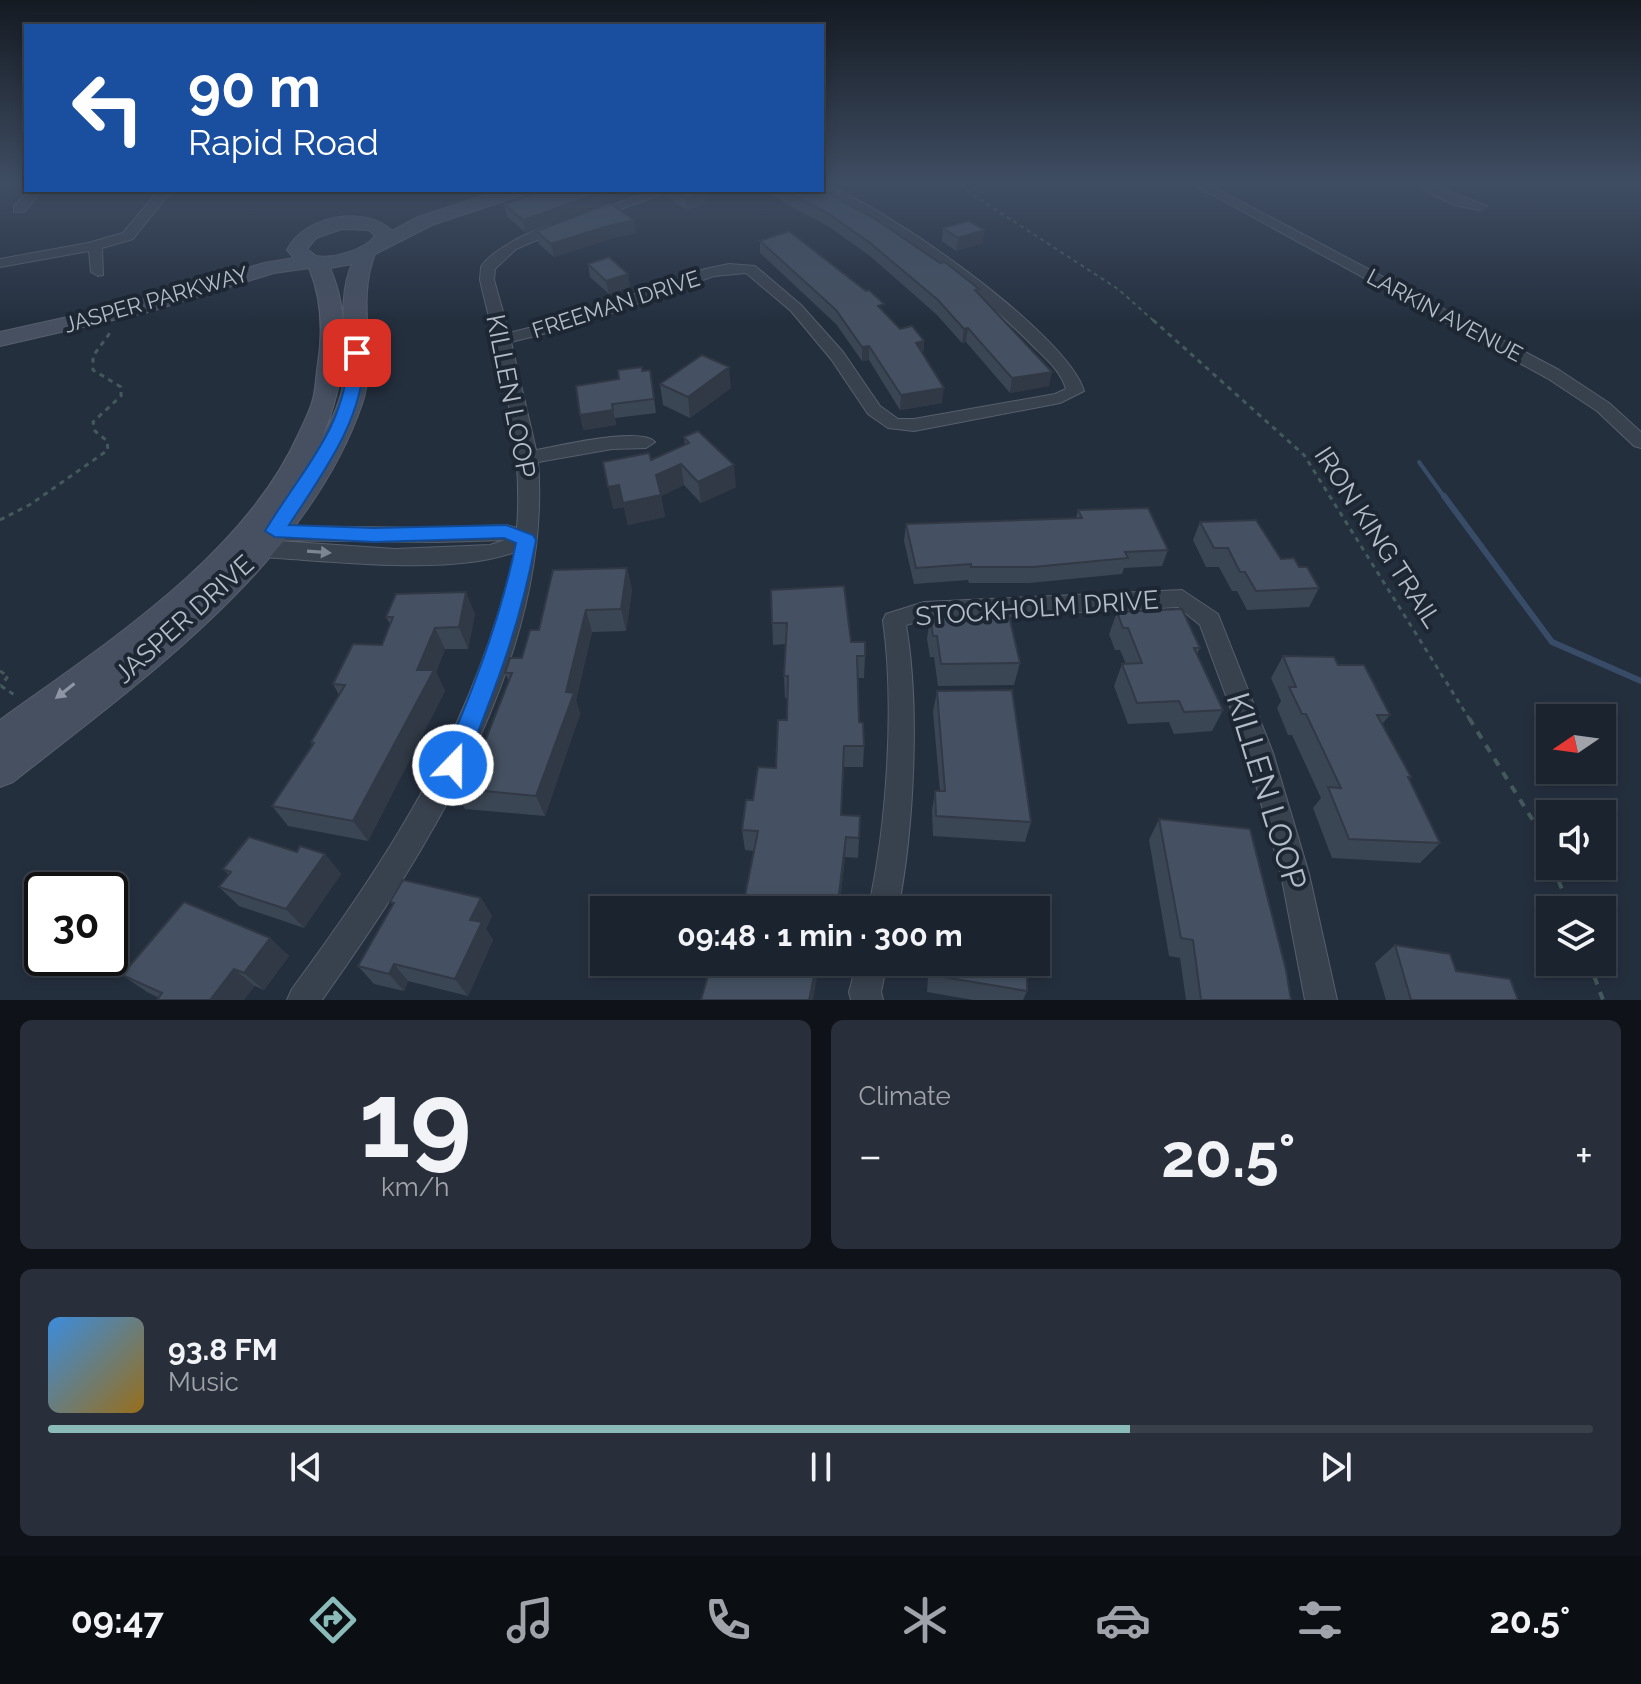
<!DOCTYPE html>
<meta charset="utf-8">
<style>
body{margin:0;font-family:Raleway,sans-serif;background:#282f3a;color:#f1f3f6;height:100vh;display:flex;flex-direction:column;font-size:30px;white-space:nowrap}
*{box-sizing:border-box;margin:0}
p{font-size:26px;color:#a0a4aa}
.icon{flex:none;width:44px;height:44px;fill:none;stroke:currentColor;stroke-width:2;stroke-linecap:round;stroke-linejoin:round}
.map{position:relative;height:1000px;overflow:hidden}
.side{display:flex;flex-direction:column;gap:20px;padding:20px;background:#0f1319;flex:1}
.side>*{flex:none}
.banner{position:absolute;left:24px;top:24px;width:800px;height:168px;border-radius:0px;box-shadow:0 4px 12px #0003,0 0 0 2px #39404a;background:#1a4fa0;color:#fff;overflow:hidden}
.needle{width:52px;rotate:257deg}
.controls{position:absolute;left:1536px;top:704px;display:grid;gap:16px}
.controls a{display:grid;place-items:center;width:80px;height:80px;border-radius:0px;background:#1b232e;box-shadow:0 4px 12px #0003,0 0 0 2px #39404a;font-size:40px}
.speed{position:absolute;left:24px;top:872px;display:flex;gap:16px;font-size:40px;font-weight:700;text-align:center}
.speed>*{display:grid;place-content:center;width:104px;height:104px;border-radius:50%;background:#1b232e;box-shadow:0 4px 12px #0003,0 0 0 2px #39404a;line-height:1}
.speed .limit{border:4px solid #111;border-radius:12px;background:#fff;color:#111}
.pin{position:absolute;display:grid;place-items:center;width:68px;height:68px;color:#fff;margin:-34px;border-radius:16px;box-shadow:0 4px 12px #0006}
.me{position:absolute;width:88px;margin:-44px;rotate:22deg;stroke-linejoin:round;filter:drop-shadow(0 0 6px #0008)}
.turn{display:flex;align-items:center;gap:28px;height:168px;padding:0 32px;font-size:36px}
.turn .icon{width:104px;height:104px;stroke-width:2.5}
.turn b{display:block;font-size:56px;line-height:68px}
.big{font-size:60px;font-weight:700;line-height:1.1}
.side .widget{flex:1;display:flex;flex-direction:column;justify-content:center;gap:12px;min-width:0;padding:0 28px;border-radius:12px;background:#282f3a}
.side .dial{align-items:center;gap:0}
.dial b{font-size:104px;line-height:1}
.song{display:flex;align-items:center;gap:24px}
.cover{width:96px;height:96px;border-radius:12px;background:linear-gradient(135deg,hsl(210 70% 55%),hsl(40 70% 35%))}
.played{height:8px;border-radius:4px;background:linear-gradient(90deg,#8bbbb9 70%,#39404a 70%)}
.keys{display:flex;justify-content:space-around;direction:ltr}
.heat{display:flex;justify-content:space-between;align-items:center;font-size:44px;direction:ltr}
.side .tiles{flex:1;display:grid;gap:20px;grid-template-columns:1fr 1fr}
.widget:last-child{grid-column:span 2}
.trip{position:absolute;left:590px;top:896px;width:460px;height:80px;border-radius:0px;background:#1b232e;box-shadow:0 4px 12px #0003,0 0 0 2px #39404a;font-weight:700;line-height:80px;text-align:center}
.menu{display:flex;height:128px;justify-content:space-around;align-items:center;background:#0b0e12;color:#a0a4aa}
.menu .icon{width:56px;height:56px}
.menu .selected{color:#8bbbb9}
.menu b{font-size:36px;color:#f1f3f6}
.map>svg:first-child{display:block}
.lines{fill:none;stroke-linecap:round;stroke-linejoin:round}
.stream-far1{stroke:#394c67;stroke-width:4}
.stream{stroke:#394c67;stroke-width:6}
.street-casing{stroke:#565f6c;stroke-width:2}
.secondary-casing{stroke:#565f6c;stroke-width:2}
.path-far2{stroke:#44595c;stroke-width:2;stroke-dasharray:4 4;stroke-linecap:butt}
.path-far1{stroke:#44595c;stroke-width:3;stroke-dasharray:5 5;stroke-linecap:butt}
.path{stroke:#44595c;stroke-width:4;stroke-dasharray:8 8;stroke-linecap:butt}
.street{fill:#38414e;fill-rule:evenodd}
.secondary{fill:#465061;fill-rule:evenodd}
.wall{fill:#3b4654}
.shaded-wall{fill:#303945}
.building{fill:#455162;stroke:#303945;stroke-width:2}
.oneway{fill:#7c8592}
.oneway2{fill:#8e96a5}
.route{fill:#1a73e8;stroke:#114b97;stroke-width:2}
.labels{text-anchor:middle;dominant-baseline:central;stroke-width:8;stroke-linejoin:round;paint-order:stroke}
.far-street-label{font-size:22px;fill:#b4bcc9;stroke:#1d2633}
.street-label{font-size:26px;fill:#b4bcc9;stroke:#1d2633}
.near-street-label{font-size:32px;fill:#b4bcc9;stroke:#1d2633}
</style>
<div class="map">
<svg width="1641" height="1000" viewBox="0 0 1641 1000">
<rect width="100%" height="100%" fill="#242f3e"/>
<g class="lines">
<path class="stream-far1" d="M1419,462L1445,498"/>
<path class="stream" d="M1444,496L1552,642L1641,681"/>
<g class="street-casing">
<path id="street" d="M1189,182H1204L1559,370L1609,403L1641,432V448L1634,446L1597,411L1547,378Z
M1407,182H1424L1487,206L1480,210L1454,205Z
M822,184C881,203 1067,333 1084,391L1060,403L914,431L888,428L868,414L831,359L791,311L746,273L714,276L575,326L511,342L536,450C559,446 641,426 655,442L646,448L612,449L538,462C553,652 428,851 322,1000H287L292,989C395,849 475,724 515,552C450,576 333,561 262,557L244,547L241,542L244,537L256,536L258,528L265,526L438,528L506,525L517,528C524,443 500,364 480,280C480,278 481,269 481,267C490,250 554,215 569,226L516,249L495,269L494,280L509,333L564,319L705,269L729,264L755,266L801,305L843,352L880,406L898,419H914L1055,394L1066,389C1060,368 1042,356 1028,341C966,279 895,231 818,191L822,190ZM264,540L438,542L505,540L490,545L395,549Z
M30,190H43L24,212H14V206Z
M159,190H172L133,239L102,248L103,275L98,276L91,272L89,251L0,267V259L88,243L123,233Z
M654,190H672L597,218L585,215Z
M1182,590L1218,614L1273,753L1309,874L1337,1000H1305L1281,874L1247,753L1200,625L1178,607L924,620L906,625C920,706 914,829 898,910H868C887,826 895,705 883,620L886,614L924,602Z
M857,962H887L881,992L883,1000H851L849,992Z"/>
</g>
<g class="secondary-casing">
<path id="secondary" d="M501,190H528L525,194L432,225L375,254C355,305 379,354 362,404C307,564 141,681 13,782L0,787V720C105,644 245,555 299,433C304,422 310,411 313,399C316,388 316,375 318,363C323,330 322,299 309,268L274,273L148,312L0,346V332L135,302L264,263L294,258L287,250C304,216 364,204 392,231L418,217ZM342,229L369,230L375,236C365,250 333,259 316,256L307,249L316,238ZM352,264C336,300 348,340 344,378C342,399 332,419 322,438C344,385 354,323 330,268Z"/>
</g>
<path class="path-far2" d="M953,182L1118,289L1155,322"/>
<path class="path-far1" d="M1153,320L1304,455L1470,720
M0,520L31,504L108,450L107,441L95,431L93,422L121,396V387L93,370V356L112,330
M0,671L8,676L1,686
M1,686L16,696"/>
<path class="path" d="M1469,718L1542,835L1550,857
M1553,866L1570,910
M1589,962L1603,1000"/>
<use href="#street" class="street"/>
<use href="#secondary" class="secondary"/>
</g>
<path class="wall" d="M664,190H704L706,191L707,204L687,210L665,196Z
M761,190H822L978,294L1049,386L1010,393L966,342L962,343L936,314L870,256L829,227Z
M599,203V206L526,233L507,217L504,204Z
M943,228L983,243L956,251L942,241Z
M536,231L636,233L610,239L554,257L539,244Z
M760,241L884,312L900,329L924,341L923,354L942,403L900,410L869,360L862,361L836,324L760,253Z
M588,264L630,287L609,294L590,277Z
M650,370L656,413L615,418L616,425L583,430L619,379L642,371Z
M660,384L731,388L690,418L663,405Z
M684,437L736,487L701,503L684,485L661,496L665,517L628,525L624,507L613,509L651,460L685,445Z
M1078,510L1168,550L1162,566L1124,568L1122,574L1029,583H969L968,580L914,584L904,541L906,524L1076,518Z
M1200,522L1299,567L1319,588L1309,607L1247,610L1237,591H1232L1219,567H1206L1193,540Z
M627,568L632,590L626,631L592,632L576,700L580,714L545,816L465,809L454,788L472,768L486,739L509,681L505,673L522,658L539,630Z
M771,590L851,642L865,656L864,678H858L859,722L864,746L863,767H844L841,815L859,838L858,858L845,857L839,910H744L743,906L754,851L745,850L742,830L753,800L776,768L787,720V698H785L784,676L786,644L773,645Z
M1117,612L1200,648L1197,654L1223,710L1212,731L1174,734L1169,722L1128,724L1114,686L1122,664H1126L1120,650H1115L1109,634Z
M475,614L468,649H445L436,672L445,691L368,841L288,826L272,806L312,745L311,742L339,695L333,684L382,645L390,624L386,617Z
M930,617L1020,663L1014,685L938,686L934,657H930L927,639Z
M1283,656L1338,665L1390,715L1382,724L1411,777L1409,779L1440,843L1420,863L1332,858L1313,808L1321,798L1292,735H1288L1277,708L1281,701L1271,678Z
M937,691L1031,822L1025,842L933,836L932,811L935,791H940L933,712Z
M1159,819L1291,1000H1186L1180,958L1169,956L1149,840Z
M297,852L325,854L341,874L304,928L239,906L219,887L229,875L223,869Z
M481,898L492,916L486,929L493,940L468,996L408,981L404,991L374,984L358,966L393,905L390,902Z
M270,938L289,956L264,990L255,986L159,998L147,992L122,975Z
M1395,945L1456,971L1518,1000H1386L1375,963Z
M929,962H1027V991L1023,1000H973L927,992Z"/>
<path class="shaded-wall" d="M599,190H644L599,203V206L526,233L523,220Z
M706,191L707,204L687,210L686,198Z
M634,220L636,233L610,239L554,257L551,244L608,226Z
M984,230L983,243L956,251L958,238Z
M628,274L630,287L609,294L606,281Z
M968,328L966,342L962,343L964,329Z
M924,341L923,355L916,343Z
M869,346V360L862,361V347Z
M729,367L731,388L690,418L688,397Z
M1052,372L1049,386L1010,393L1012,378Z
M944,388L942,403L900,410L901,395Z
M613,410L616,425L583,430L580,415Z
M681,464L684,485L661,496L665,517L628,525L623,503L656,475Z
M734,465L736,487L701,503L698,482Z
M619,485L624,507L613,509L608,487Z
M627,568L632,590L626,631L621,609Z
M466,592L475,614L468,649L459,627Z
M586,610L592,632L576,700L580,714L545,816L536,796L566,692Z
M435,628L445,649L436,672L445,691L368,841L353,821Z
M846,837L845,857L839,910H837Z
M325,854L341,874L304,928L286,909Z
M481,898L492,916L486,929L493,940L468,996L455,979L470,920Z
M270,938L289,956L264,990L244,973Z
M817,962H820L813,1000H809Z
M394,964L408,981L404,991L389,974Z
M234,969L255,986L244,1000H210Z"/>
<path class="building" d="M547,190H599L594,192L597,194L523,220L504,204Z
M673,190H704L706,191L686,198Z
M783,190H822L877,220L940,263L945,262L979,289L975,290L1052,372L1012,378L968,328L964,329L938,300L870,243L829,214Z
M610,203L634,220L608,226L551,244L536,231Z
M969,221L984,230L958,238L943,228Z
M789,231L866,291L869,290L884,304L878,306L900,329L912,326L924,341L916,343L944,388L901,395L869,346L862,347L836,310L760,241Z
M609,257L628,274L606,281L588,264Z
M702,355L729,367L688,397L660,384Z
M642,367V371L650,370L654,399L612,404L613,410L580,415L576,386L619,379L618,370Z
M698,431L734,465L698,482L681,464L656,475L661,495L623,503L619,485L608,487L603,462L649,453L651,460L689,443L684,437Z
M1148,508L1168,550L1125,552L1128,558L1033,567H971V564L916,568L906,524L1082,518L1078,510Z
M1256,520L1281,559L1294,558L1299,567H1307L1319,588L1256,591L1245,572H1240L1228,548H1214L1200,522Z
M627,568L621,609L586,610L566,692L574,693L536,796L454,788L463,768H472L486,739L512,673H505L510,658H522L530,630H539L553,570Z
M844,586L851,642H865V656H857L859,722L863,723L864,746H844L841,815L860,816L859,838L846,837L837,910H768L743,906L758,831L742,830L746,800H753L758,767L776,768L778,720H787L788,676H784L787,623H772L771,590Z
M466,592L459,627L435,628L417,670H434L353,821L272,806L314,743L311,742L345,685L333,684L353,644L382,645L393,617H386L396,594Z
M1182,609L1200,648H1194L1223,710L1184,712L1179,701L1137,703L1122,664L1142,663L1128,628H1123L1117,612Z
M1009,616L1020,663L941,664L937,636H933L930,617Z
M1283,656L1334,657L1338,665H1364L1390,715H1377L1411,777H1408L1440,843L1349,839L1328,787L1341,788L1306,714H1302L1289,687H1296Z
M1012,690L1031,822L936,816L935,791H945L937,691Z
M1159,819L1250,829L1286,970L1291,1000H1201L1193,940L1181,938Z
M249,837L297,852L300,846L325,854L286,909L219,887L231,872L223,869Z
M403,880L481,898L470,920L482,922L455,979L394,964L389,974L358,966L394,903L390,902Z
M184,902L270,938L244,973L234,969L210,1000H157L162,993L122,975Z
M1395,945L1450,954L1456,971L1510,979L1518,1000H1411Z
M712,962H817L809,1000H701Z
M932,962H1027V991L931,975Z"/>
<defs><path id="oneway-solid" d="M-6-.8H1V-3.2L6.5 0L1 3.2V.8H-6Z" transform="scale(2)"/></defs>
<use class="oneway" href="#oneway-solid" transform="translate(319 552) rotate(4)"/>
<use class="oneway2" href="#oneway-solid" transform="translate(65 691) rotate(142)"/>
<linearGradient id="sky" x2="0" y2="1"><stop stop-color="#141a22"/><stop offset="0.57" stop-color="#3f4d63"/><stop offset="1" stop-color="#3f4d63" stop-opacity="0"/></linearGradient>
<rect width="1641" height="322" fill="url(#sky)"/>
<path class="route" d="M357,348L365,353C363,420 325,470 289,525L374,528L506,525L533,535L536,540C521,623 496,687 465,765L461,773L453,776L445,773L441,765C472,692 500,622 516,543L504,538L374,542L275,537L265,531C302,469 346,429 349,353Z"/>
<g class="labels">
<g class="far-street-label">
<text transform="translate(156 299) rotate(-16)">JASPER PARKWAY</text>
<text transform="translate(616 304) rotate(-18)">FREEMAN DRIVE</text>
<text transform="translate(1445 315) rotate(28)">LARKIN AVENUE</text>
</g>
<g class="street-label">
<text transform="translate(511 396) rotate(79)">KILLEN LOOP</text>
<text transform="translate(1378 537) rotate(57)">IRON KING TRAIL</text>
<text transform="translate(1037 608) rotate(-4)">STOCKHOLM DRIVE</text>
<text transform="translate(184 619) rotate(-42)">JASPER DRIVE</text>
</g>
<g class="near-street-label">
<text transform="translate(1267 791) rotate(73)">KILLEN LOOP</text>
</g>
</g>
</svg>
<div class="controls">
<a><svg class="needle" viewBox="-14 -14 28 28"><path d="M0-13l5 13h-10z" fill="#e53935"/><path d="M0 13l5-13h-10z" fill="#a0a4aa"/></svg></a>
<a><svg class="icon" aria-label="sound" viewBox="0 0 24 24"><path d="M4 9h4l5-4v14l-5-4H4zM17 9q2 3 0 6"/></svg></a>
<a><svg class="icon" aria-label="layers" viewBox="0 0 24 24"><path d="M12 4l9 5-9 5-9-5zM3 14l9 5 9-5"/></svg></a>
</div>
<div class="speed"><div class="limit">30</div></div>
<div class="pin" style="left:357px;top:353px;background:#d93025"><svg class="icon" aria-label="arrive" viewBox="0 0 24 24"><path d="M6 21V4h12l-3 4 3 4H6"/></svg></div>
<svg class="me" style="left:453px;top:765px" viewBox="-20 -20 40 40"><circle r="17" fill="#1a73e8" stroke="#fff" stroke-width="3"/><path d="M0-11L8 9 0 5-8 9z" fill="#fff"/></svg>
<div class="trip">09:48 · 1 min · 300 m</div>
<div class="banner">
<div class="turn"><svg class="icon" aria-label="left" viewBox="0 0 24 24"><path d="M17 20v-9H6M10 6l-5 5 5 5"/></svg><div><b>90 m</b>Rapid Road</div></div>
</div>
</div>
<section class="side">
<div class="tiles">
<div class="widget dial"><b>19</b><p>km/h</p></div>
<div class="widget"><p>Climate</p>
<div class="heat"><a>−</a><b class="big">20.5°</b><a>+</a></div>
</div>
<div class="widget">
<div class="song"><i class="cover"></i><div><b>93.8 FM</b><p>Music</p></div></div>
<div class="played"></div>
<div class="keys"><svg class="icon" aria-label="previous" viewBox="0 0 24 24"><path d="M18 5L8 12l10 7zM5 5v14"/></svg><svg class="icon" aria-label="pause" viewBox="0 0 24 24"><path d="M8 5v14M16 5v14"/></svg><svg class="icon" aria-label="next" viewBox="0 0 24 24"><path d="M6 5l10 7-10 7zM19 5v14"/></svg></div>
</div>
</div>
</section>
<nav class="menu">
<b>09:47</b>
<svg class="icon selected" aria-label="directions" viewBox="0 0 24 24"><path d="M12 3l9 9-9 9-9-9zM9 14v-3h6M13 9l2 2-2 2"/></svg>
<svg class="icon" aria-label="music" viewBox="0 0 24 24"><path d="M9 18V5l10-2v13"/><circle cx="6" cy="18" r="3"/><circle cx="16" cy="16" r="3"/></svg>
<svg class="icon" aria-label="phone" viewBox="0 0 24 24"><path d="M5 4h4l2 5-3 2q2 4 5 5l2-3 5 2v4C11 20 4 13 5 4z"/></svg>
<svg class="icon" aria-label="climate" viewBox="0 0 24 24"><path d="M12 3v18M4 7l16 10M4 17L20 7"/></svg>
<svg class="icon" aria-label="car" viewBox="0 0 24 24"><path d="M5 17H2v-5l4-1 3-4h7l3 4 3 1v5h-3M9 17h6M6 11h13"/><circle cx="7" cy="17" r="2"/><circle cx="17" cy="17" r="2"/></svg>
<svg class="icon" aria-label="filters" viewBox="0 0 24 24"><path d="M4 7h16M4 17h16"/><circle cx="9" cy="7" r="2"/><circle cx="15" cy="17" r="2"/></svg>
<b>20.5°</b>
</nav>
